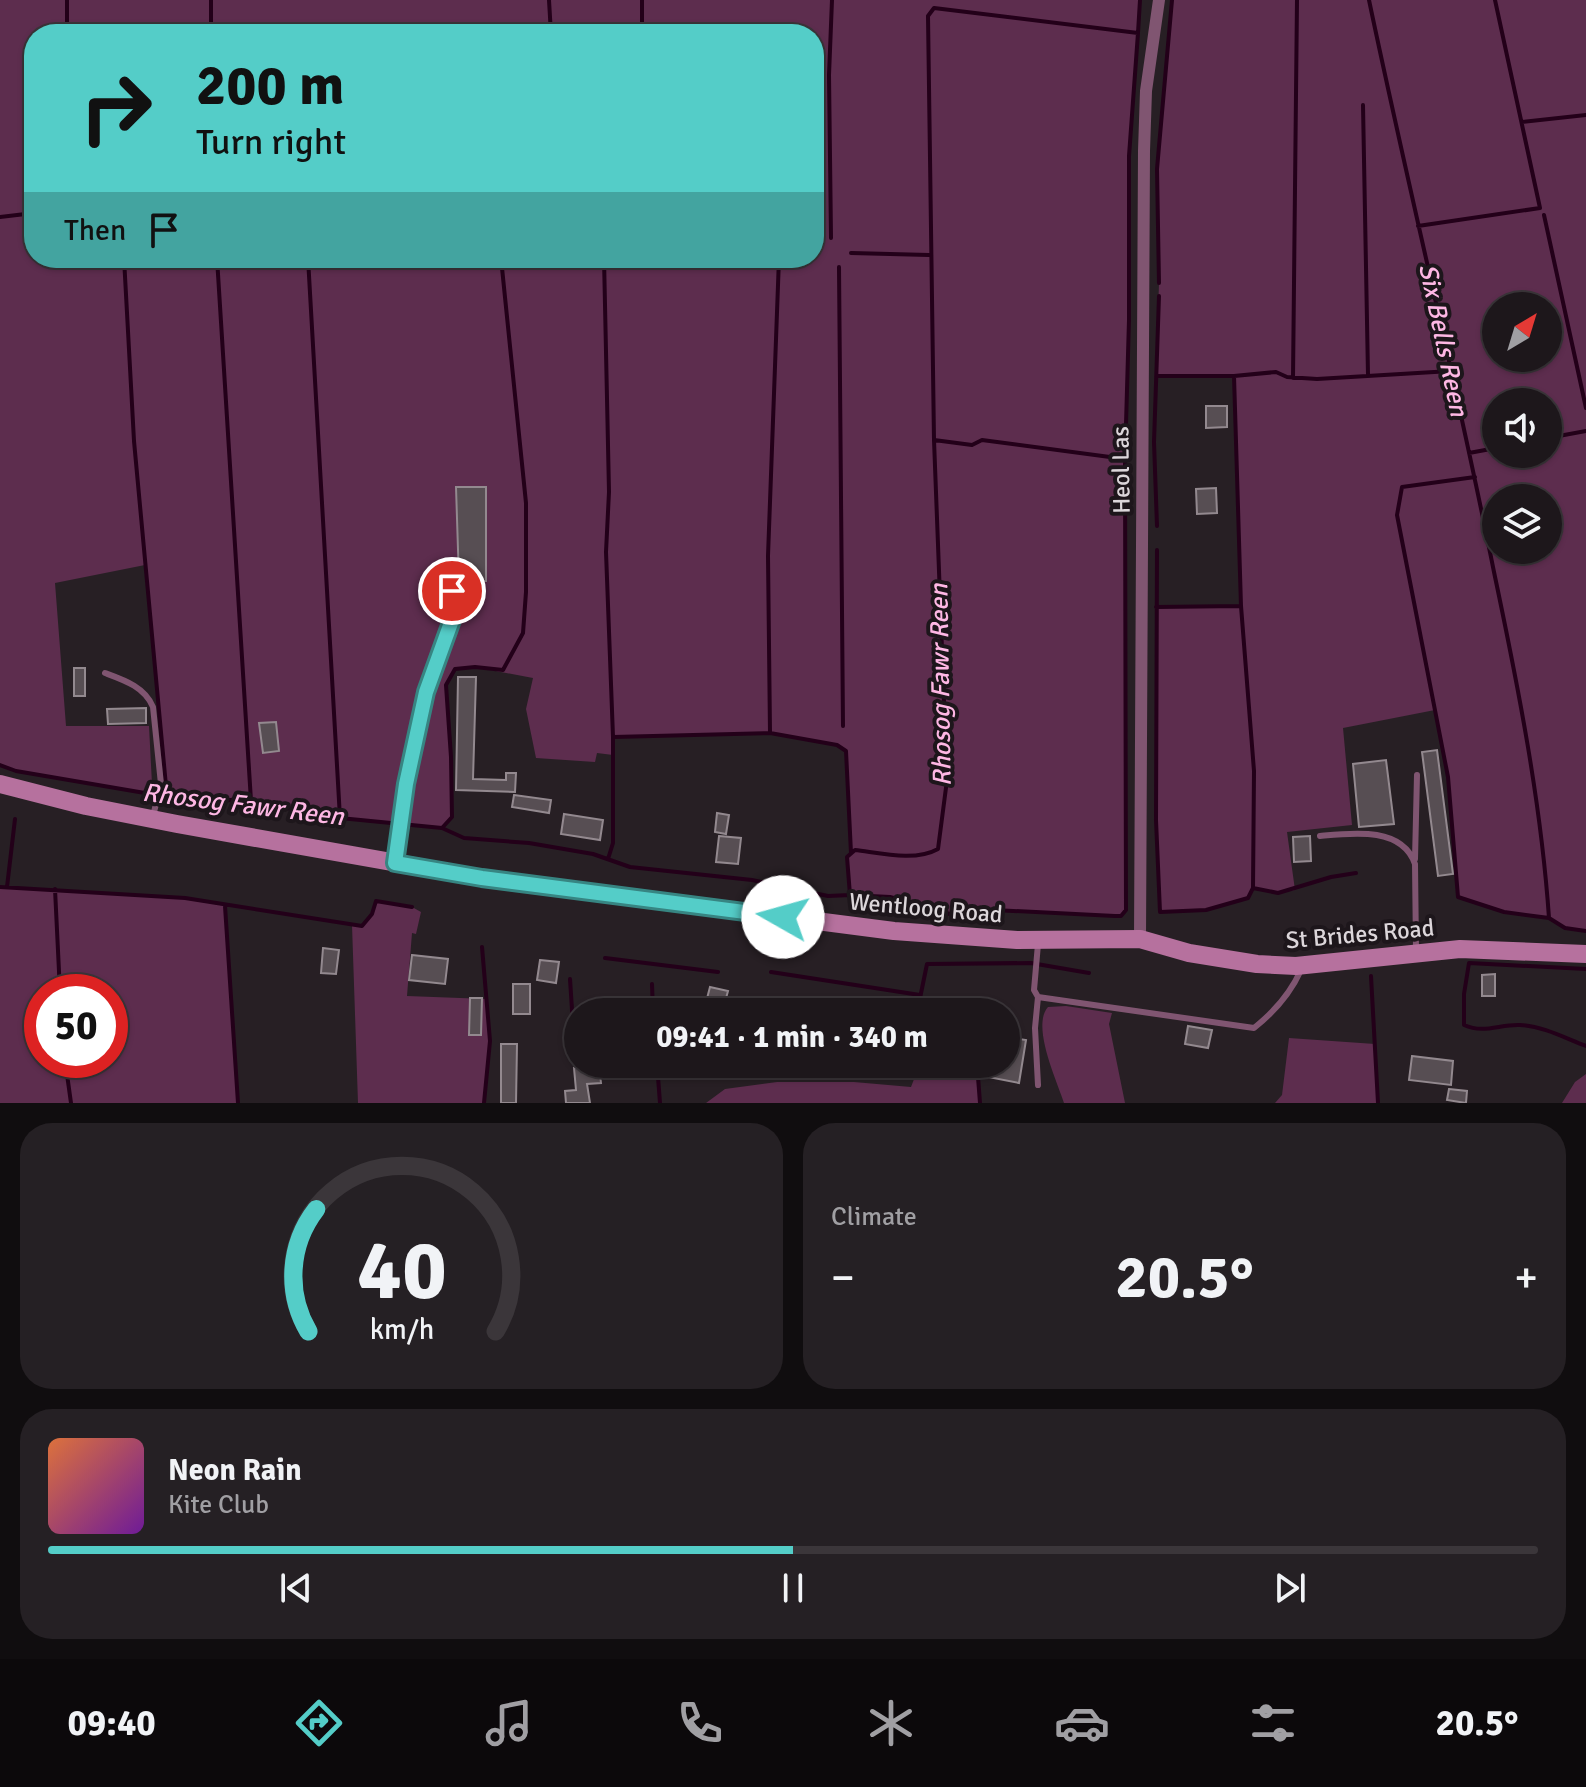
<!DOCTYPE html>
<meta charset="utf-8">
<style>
body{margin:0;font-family:Signika,sans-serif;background:#252024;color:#f1f3f6;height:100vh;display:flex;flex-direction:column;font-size:30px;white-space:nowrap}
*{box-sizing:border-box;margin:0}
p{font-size:26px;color:#a09fa3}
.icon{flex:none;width:44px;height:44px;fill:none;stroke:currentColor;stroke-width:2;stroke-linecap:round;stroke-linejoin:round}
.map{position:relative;height:1103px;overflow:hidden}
.side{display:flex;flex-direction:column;gap:20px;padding:20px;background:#100d0f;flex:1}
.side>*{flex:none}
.guide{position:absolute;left:24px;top:24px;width:800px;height:244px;border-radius:32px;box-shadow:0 2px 6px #0004,0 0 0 2px #3b363a;background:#54cdc8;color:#111;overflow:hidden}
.needle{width:52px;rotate:38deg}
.tools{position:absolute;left:1482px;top:292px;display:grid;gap:16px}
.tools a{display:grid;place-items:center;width:80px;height:80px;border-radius:50%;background:#1d171b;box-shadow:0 2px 6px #0004,0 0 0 2px #3b363a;font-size:40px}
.speed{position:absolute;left:24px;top:974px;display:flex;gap:16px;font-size:40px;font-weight:700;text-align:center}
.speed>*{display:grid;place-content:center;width:104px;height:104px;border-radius:50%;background:#1d171b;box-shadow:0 2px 6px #0004,0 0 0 2px #3b363a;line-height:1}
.speed .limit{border:12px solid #d22;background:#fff;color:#111}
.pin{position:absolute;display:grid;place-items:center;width:68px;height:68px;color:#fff;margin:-34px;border:4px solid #fff;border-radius:50%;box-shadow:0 2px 8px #0007}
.me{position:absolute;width:88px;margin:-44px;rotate:277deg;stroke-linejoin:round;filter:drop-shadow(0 0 6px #0008)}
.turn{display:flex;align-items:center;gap:28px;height:168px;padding:0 40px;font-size:36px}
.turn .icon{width:104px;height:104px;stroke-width:2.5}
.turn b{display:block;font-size:56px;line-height:68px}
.then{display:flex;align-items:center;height:76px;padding:0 40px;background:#0003;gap:16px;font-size:30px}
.big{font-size:60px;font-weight:700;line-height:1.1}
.side .tile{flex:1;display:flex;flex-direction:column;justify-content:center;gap:12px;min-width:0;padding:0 28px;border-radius:32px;background:#252024}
.side .dial{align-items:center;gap:0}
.dial svg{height:208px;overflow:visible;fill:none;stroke:#3b363a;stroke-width:7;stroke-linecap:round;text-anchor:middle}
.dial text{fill:#f1f3f6;stroke:none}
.song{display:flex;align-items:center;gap:24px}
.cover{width:96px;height:96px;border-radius:12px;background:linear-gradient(135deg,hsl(20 70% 55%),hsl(280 70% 35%))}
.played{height:8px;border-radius:4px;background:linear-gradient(90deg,#54cdc8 50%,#3b363a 50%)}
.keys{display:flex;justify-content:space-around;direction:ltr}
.heat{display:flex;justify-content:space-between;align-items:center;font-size:44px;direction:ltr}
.side .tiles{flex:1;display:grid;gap:20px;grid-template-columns:1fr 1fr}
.tile:last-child{grid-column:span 2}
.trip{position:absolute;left:564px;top:998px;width:456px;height:80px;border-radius:40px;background:#1d171b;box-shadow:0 2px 6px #0004,0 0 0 2px #3b363a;font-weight:700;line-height:80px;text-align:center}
.tab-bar{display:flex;height:128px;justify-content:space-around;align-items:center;background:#0c090b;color:#a09fa3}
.tab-bar .icon{width:56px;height:56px}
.tab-bar .current{color:#54cdc8}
.tab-bar b{font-size:36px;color:#f1f3f6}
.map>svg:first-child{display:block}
.green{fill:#5d2d4e;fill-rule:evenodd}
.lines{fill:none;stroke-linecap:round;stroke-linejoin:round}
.stream{stroke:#230019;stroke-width:4}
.building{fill:#574e53;stroke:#93898f;stroke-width:2}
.lane{stroke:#805571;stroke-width:6}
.street{stroke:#805571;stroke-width:12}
.secondary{stroke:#b6719e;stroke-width:18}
.route-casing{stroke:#378582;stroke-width:20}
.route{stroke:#54cdc8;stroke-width:14}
.labels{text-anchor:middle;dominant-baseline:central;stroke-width:8;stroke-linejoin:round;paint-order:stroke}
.street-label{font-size:24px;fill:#dcd6da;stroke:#1d161b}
.water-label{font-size:26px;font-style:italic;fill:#feb7e4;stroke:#1d161b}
</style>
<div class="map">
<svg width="1586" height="1103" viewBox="0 0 1586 1103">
<rect width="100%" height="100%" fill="#271f24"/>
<path class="green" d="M0,0H1140L1129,156L1124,736L1127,903L1121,916L975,909L950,914L890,897L850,895L847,857L851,852L846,752L837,745L770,733L614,737L613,755L597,753L595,762L536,758L526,709L533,678L475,667L455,669L446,684L451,757L452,817L442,828L340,818L239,799L213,802L167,797L145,565L55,583L66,726H149L152,784L144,792L16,771L0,765ZM34,34H814V258H34Z
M1172,0H1586V931L1565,928L1549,918L1504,912L1458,897L1448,777L1435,710L1343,728L1352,825L1287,832L1295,890L1278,893L1253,888L1248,898L1206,910L1160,912L1156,820V607L1241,606L1234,377L1156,376L1159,283L1157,169ZM1496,306H1548V358H1496ZM1496,402H1548V454H1496ZM1496,498H1548V550H1496Z
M0,887L185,898L225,906L238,1103H0ZM42,992H110V1060H42Z
M376,901L412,907L421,912L416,934L412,933L407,996L487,999L490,1041L484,1103H358L352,925L362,926L372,914Z
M1066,1006L1112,1013L1109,1024L1125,1103H1064C1057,1081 1031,1026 1048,1007Z
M1289,1038L1375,1044L1378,1103H1275L1282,1095Z
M964,1073L978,1074L980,1103H706L725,1089L777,1082H854L911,1087L916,1074Z
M1586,1074V1103H1562L1575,1082Z"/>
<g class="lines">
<path class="stream" d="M549,0L551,34
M1369,0C1409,191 1456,381 1494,572C1518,686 1541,802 1549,918
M67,34V0
M211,34V0
M642,34V0
M1363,105L1368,375
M1522,122L1586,115
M1544,215L1586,408
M0,217L34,213
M1418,226L1540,208L1495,0
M831,238L829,75L832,0
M851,253L929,255
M124,258L134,441L167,797
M217,258L251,801
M308,258L340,818
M604,258L609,492L606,552L613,737V843L608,859
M839,267L843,726
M1159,283L1157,169L1172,0
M1156,376H1234L1276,372L1287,377L1317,379L1451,371
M1234,376L1241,606L1254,771L1253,888
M1293,378L1297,0
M1548,438L1586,431
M934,440L972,445L982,440L1125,459
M1469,453L1496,448
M1475,477L1402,487L1397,515L1448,777L1458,897L1504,912L1549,918L1565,928L1586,931
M1157,526L1154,442L1159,296
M1157,550L1156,820L1160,912L1206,910L1248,898L1253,888L1278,893L1331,877L1356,873
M1156,607L1241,606
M770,733L768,556L779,258
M613,737L770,733L837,745L846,751L851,853
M0,765L16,771L180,799L213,802L239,799L340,818L442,828L464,838L529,843L593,854L630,867L752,880L828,896L850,895L847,857L855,850C880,853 915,862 938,849L947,780L934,440L928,16L934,8L1138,33L1140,0
M442,828L452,817L451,757L446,685L455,669L475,667L503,670L523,633L526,592V503L501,258
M0,887L185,898L362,926L372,914L376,901L412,907
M7,887L15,819
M55,889L60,992
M850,895L890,897L950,914L975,909L1115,916H1121L1126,910L1125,459L1129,320V156L1138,33
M225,906L238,1103
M482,947L490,1041L484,1103
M605,958L718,972
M1586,969L1469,963L1464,994V1025C1484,1034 1500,1024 1520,1025C1543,1026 1565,1038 1586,1046
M771,972L920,995
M1371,976L1378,1103
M570,979L575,1055
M652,984L653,1012
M974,1012V1004L919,1003L927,964L1031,963L1089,973
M65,1060L71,1103
M657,1064L660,1103
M977,1064L980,1103"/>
</g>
<path class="building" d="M1206,406H1227V427L1206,428Z
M456,487H486V581H459Z
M1216,488L1217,513L1197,514L1196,489Z
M74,668H85V696H74Z
M458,677H476L473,779L506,780V773H516L515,792L456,790Z
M146,708V723L108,724L107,709Z
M276,722L279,751L263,753L259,723Z
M1437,750L1453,874L1438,876L1422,752Z
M1386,760L1394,824L1359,827L1353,764Z
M514,795L551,800L549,813L512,807Z
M717,813L729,815L726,834L715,832Z
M564,814L603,820L600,840L561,834Z
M719,836L741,838L738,864L716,862Z
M1310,836L1311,861L1294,862L1293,837Z
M323,948L339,950L336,974L321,973Z
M412,955L448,959L445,984L409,980Z
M540,960L559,962L556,983L537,980Z
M1495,974V996H1482V975Z
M513,984H530V1014H513Z
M710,987L728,991L725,1002L748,1008V1012L704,1010Z
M470,998H482L481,1035H469Z
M1188,1026L1212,1030L1208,1048L1185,1044Z
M1006,1037L1026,1040L1019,1083L983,1076V1064H1006Z
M501,1044H517L516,1103H501Z
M1412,1056L1453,1061L1451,1085L1409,1080Z
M599,1066L601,1083L587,1084L590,1103H566L565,1091L576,1090L574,1068Z
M1449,1089L1467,1091L1466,1103L1447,1100Z"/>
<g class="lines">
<path class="lane" d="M105,673C124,680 145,687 153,707L161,784L153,816
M1320,836C1351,833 1402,826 1415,864L1416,950
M396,859L406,784L426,692L452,620L453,562
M1415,859L1417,775
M1038,944L1034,990L1038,997L1254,1028C1273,1013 1291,992 1301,970
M1038,997L1035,1028L1038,1085"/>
<path class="street" d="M1140,939L1144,151L1146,91L1159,0"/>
<path class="secondary" d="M0,784L86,806L177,824L482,878L894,931L1017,940L1140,939L1189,953L1257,964L1296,966L1460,949L1586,954"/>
</g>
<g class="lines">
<g class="route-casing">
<path id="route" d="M452,591V620L426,692L406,784L395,863L482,878L783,917"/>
</g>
<use href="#route" class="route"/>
</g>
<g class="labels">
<g class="street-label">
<text transform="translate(1121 470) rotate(-91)">Heol Las</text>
<text transform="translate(926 908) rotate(5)">Wentloog Road</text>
<text transform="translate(1360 934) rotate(-5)">St Brides Road</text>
</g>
<g class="water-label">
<text transform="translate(1443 340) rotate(78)">Six Bells Reen</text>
<text transform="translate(941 685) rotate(-91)">Rhosog Fawr Reen</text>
<text transform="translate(243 805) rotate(7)">Rhosog Fawr Reen</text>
</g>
</g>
</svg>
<div class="tools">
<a><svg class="needle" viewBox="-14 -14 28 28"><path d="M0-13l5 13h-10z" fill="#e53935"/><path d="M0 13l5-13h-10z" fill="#a09fa3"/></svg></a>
<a><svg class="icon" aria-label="sound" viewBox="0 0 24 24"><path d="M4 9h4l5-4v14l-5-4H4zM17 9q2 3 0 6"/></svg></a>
<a><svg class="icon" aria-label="layers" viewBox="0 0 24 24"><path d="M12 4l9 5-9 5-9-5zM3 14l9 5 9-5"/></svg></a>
</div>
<div class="speed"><div class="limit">50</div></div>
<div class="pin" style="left:452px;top:591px;background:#d93025"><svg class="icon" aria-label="arrive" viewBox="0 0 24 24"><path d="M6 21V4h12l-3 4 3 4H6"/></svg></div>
<svg class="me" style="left:783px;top:917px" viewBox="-20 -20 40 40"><circle r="19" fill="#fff"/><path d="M0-13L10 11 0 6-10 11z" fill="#54cdc8"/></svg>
<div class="trip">09:41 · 1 min · 340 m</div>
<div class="guide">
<div class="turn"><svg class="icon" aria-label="right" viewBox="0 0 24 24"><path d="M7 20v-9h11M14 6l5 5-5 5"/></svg><div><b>200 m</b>Turn right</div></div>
<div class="then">Then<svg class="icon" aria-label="arrive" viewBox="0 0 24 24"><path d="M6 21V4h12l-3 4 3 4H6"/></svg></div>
</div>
</div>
<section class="side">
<div class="tiles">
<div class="tile dial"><svg viewBox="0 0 100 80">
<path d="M14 69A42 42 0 1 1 86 69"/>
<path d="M14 69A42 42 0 0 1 17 22" stroke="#54cdc8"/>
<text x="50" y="56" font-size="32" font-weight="700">40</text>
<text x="50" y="72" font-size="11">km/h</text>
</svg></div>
<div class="tile"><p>Climate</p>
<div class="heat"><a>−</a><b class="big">20.5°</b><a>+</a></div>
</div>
<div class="tile">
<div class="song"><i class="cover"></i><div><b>Neon Rain</b><p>Kite Club</p></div></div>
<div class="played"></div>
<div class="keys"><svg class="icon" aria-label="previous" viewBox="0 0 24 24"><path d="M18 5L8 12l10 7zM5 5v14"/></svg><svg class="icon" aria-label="pause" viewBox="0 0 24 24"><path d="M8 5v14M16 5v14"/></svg><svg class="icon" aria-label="next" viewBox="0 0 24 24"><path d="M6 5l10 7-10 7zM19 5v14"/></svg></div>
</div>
</div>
</section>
<nav class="tab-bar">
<b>09:40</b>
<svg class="icon current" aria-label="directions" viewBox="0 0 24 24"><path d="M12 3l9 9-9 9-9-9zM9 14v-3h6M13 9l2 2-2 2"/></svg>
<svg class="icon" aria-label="music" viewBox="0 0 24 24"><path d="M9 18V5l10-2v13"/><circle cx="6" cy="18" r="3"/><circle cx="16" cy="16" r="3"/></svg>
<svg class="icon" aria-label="phone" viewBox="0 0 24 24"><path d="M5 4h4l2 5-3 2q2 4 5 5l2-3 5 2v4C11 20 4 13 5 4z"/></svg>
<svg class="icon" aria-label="climate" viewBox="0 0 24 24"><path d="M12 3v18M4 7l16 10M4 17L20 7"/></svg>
<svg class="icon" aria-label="car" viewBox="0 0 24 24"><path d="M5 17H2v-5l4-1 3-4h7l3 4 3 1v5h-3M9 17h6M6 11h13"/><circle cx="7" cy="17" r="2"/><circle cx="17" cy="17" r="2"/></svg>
<svg class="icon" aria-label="filters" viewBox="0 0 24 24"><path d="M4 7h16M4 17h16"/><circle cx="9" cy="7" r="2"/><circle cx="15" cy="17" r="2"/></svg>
<b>20.5°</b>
</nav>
